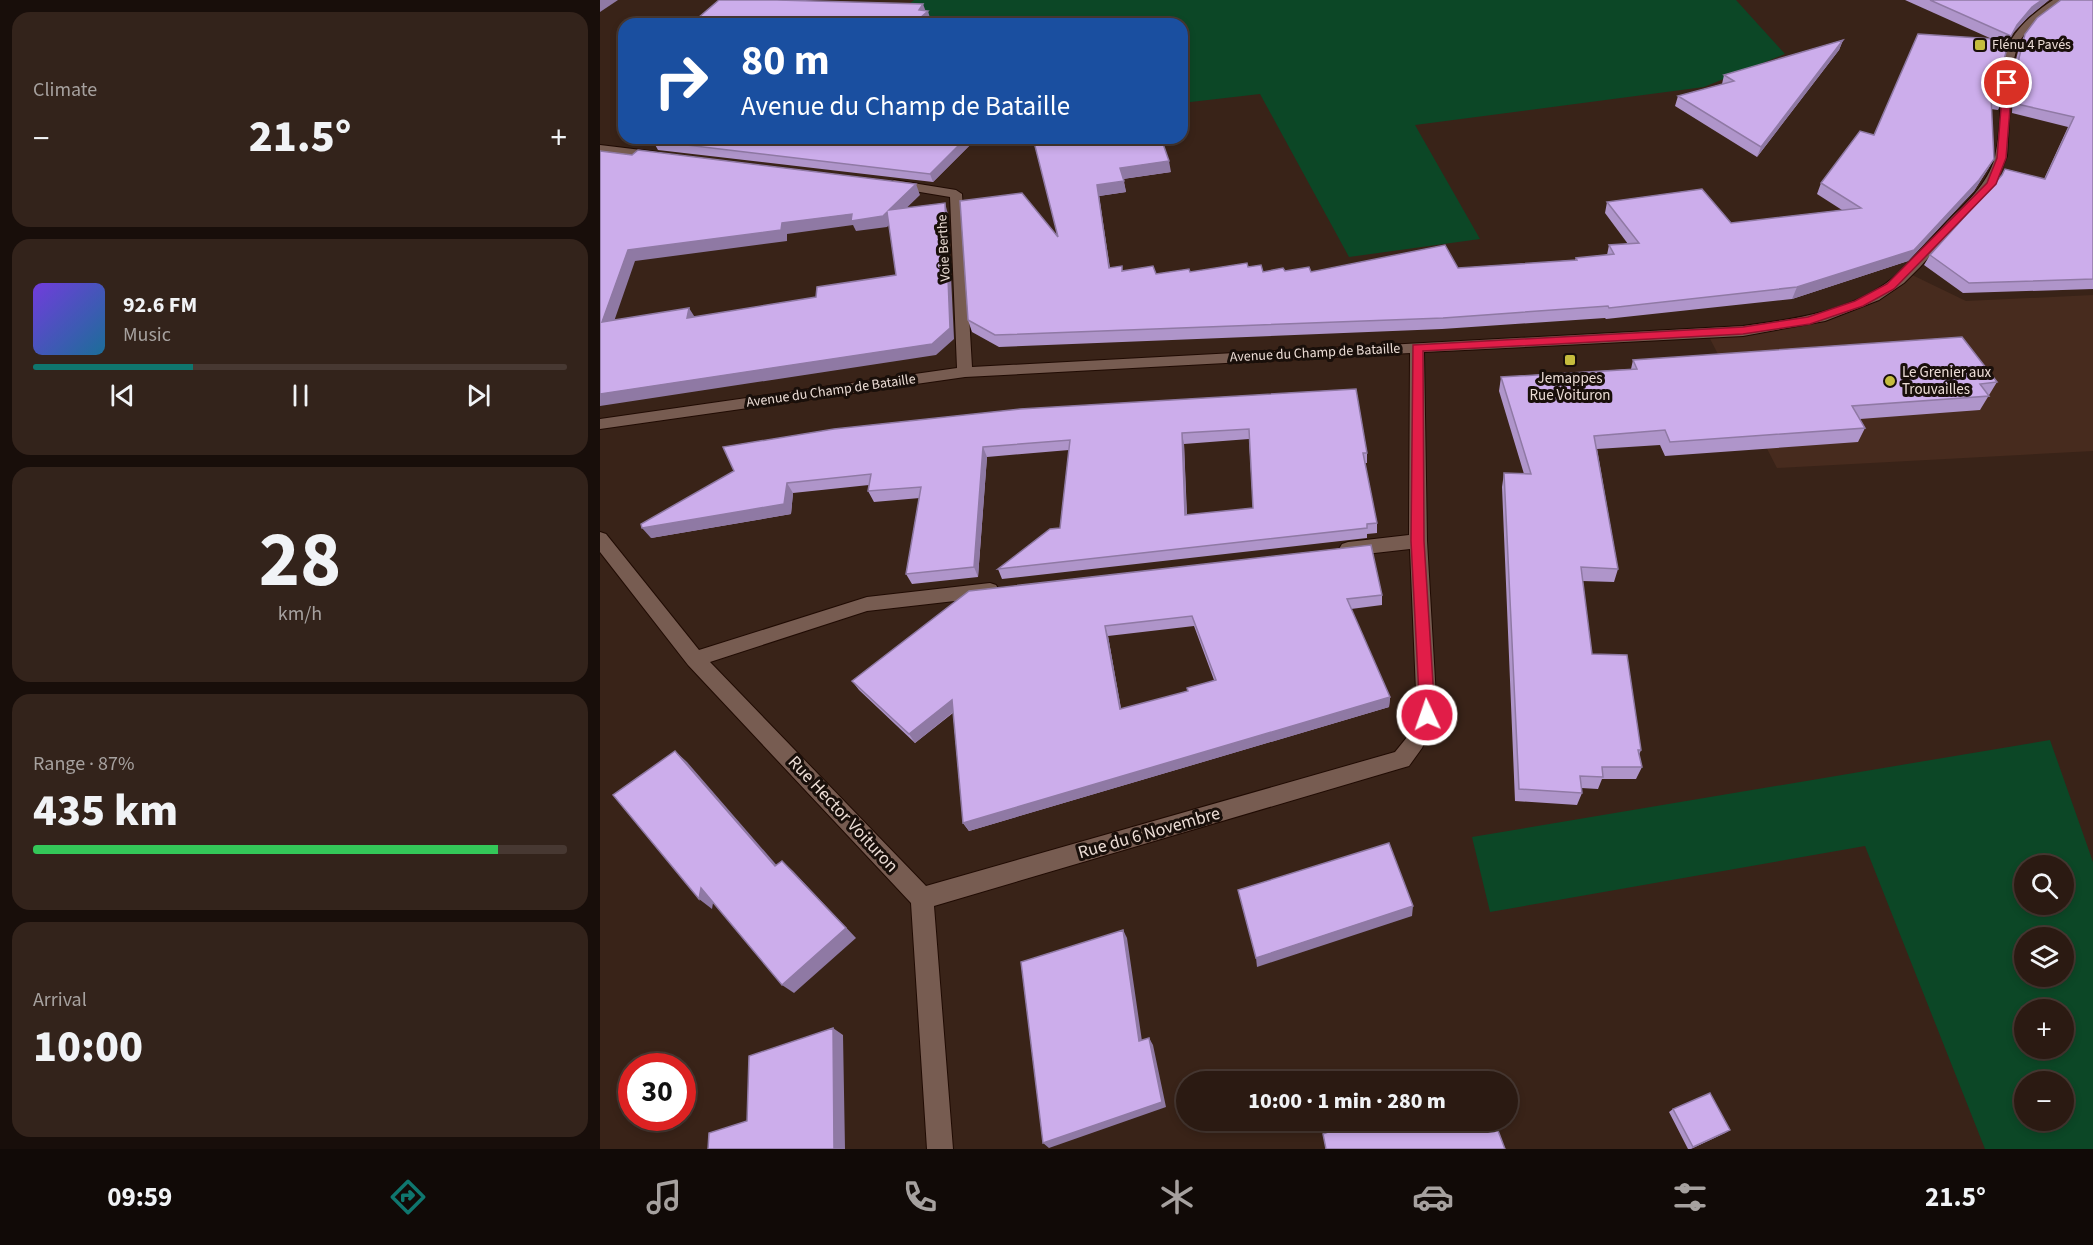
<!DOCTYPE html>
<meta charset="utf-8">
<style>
body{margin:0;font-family:"Source Sans 3",sans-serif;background:#33231b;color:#f1f3f6;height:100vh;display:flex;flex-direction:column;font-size:22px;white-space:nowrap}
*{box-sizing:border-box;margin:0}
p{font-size:20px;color:#a6a19f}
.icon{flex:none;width:33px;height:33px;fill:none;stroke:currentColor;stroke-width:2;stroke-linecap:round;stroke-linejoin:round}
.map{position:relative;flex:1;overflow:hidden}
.panel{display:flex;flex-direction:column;gap:12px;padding:12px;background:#180e0a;width:600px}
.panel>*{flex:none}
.hud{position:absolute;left:18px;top:18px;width:570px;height:126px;border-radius:18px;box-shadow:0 3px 9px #0003,0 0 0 2px #473832;background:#1a4fa0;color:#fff;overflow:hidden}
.fabs{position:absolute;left:1414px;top:855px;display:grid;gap:12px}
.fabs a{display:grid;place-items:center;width:60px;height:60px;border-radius:50%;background:#2b1a12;box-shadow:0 3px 9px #0003,0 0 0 2px #473832;font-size:30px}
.speed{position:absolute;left:18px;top:1053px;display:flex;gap:12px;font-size:30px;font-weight:700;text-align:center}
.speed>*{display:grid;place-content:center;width:78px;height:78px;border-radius:50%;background:#2b1a12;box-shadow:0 3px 9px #0003,0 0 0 2px #473832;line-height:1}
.speed .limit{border:9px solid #d22;background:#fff;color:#111}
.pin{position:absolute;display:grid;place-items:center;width:51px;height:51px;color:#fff;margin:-26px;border:3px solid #fff;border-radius:50%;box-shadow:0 2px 6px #0007}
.me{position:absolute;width:66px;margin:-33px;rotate:357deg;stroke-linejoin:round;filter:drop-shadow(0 0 4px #0008)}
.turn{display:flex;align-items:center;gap:21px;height:126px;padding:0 24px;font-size:27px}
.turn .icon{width:78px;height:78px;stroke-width:2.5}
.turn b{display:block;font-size:42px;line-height:51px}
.big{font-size:45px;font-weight:800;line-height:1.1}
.panel .widget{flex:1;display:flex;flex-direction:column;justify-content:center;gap:9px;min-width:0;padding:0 21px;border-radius:18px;background:#33231b}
.panel .dial{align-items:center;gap:0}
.dial b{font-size:78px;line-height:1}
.song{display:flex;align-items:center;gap:18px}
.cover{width:72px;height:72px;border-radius:9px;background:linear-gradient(135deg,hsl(260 70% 55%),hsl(200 70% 35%))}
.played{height:6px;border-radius:3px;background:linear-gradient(90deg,#0f766e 30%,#473832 30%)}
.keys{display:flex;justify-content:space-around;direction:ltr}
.heat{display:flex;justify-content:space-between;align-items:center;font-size:33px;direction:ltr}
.charge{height:9px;border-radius:4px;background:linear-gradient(90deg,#34c759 87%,#473832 0)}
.trip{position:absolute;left:576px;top:1071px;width:342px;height:60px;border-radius:30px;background:#2b1a12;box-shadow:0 3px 9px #0003,0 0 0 2px #473832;font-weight:800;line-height:60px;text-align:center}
.dock{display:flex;height:96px;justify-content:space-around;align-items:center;background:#110a07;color:#a6a19f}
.dock .icon{width:42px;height:42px}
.dock .current{color:#0f766e}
.dock b{font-size:27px;color:#f1f3f6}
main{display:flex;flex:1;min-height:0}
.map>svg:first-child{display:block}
.built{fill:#472b1e}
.green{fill:#0c4726;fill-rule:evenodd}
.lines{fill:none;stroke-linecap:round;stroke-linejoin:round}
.minor-casing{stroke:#200b03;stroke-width:2}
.minor{fill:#775c51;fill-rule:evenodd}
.wall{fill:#af95ca;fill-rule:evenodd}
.shaded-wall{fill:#8f79a4}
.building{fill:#ccadeb;stroke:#8f79a4;stroke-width:1.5;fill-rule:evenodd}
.route{fill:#e11d48;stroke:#92132f;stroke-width:1.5}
.poi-dot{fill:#c5bc3d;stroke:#190f0a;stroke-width:2}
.labels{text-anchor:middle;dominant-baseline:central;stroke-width:6;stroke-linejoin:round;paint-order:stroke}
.far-poi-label{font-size:14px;fill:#ebdcd5;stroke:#190f0a;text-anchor:start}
.far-street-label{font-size:14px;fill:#ebdcd5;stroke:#190f0a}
.poi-label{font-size:15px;fill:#ebdcd5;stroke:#190f0a;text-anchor:start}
.near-street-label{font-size:18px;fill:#ebdcd5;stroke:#190f0a}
</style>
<main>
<section class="panel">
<div class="widget"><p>Climate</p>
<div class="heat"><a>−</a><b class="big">21.5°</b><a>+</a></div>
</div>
<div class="widget">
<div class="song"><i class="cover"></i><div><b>92.6 FM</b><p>Music</p></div></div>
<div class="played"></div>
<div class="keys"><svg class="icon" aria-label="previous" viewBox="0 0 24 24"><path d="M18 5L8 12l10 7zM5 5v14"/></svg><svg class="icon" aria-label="pause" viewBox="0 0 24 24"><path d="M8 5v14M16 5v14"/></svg><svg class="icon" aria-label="next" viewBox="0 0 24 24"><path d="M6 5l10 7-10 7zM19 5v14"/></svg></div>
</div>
<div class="widget dial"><b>28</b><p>km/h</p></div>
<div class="widget"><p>Range · 87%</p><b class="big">435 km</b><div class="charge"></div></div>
<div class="widget"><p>Arrival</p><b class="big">10:00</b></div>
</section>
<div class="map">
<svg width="1493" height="1149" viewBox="0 0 1493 1149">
<rect width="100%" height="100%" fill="#392318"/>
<path class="built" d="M1306,272L1366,301L1493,295V451L1177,468L1107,333L1143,331L1259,303Z"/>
<path class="green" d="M314,0H1136L1185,54L1104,87L815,125L880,239L749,257L660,94L582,103V24H286Z
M1450,740L1493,862V1149H1385L1265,846L890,912L872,837ZM1425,866H1464V904H1425ZM1425,938H1464V976H1425ZM1425,1010H1464V1048H1425ZM1425,1082H1464V1120H1425Z"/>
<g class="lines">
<g class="minor-casing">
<path id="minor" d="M1453,0H1465L1431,26L1418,43L1412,67L1407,156L1395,184L1320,267L1304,283L1279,300L1225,321L1143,336L824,352L827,541L837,715L822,748L809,766L802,768L334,906L353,1149H327L311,903L88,665L0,552V532L6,534L99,650L267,597L390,583L396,585L399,590L396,595L390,597L267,611L110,662L326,886L795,752L808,736L817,715L810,549L748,556L742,554L739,549L742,544L748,542L809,535L810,353L365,377L0,429V419L357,368L350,197L290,187L288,184L294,180L356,190L362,194L372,367L1143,326C1195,319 1251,312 1293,278C1313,262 1329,241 1347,222C1366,203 1388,184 1395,157C1412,84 1376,51 1453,0Z
M0,145L58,152L64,156L58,160L0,153Z"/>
</g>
<use href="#minor" class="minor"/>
</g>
<path class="wall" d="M1305,0H1449L1428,17L1412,34L1409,41L1404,60L1403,100L1398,110L1391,109L1394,159L1388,169L1374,191L1308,261L1192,299L1006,319L1005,318L842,329L399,347L372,332L368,320L458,237L433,138L571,172L523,179L526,192L499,196L510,268L523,271L556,274L590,272L648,267L663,272L858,268L975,260L976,258L1007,255L1009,245L1028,244L1005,213L1007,202L1131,223L1242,210L1217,194L1221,183L1274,135L1392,39Z
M1493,0V289L1363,293L1324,265L1330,255L1401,177L1405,169L1444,179L1468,127L1412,113L1414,67L1420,44L1425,34Z
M1243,40L1239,50L1157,157L1075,106L1078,96L1122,84L1124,75Z
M377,138L333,182L58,150L53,141Z
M1033,360L1397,382L1380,410L1260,419L1265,428L1258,442L1065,456L1060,445L997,449L1018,569L1014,582L982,581L992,654L1041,750L1039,755L1042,767L1036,779H1002L998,789L981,788L982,793L977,805L915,801L902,487L904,473L924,474L899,391L901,377L1031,369Z
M756,389L767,453V463H765L777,523V533L767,534V538L402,579L398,569L460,528L469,450L387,457L378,577L312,584L306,574L320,498L274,502L268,491L269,485L193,493L191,514L51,538L134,471ZM649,439L653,508L587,515L584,444Z
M369,591L782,595V605L751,609L790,697L789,707L369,831L363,823L353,713L315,743L259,690L252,681ZM594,626L614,680L588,691L521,709L508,636Z
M1073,1109L1130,1130L1125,1133L1091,1149H1088L1069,1112Z"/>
<path class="shaded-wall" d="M0,0H18L0,12Z
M1442,0H1449L1428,17L1412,34L1417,25L1432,7Z
M323,4L326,12L328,11L330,18L324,24H313L319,10Z
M1243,40L1239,50L1157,157L1161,147Z
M366,138H377L333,182L330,174Z
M1394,159L1388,169L1374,191L1308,261L1192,299L1197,287Z
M569,161L571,172L522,179L520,168Z
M524,181L526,192L499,196L511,280L497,185Z
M316,184L320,195L293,221L289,210Z
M345,203L348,214L354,339L336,355L0,406V394L332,344Z
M287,212L291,223L287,227L256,231L253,225L187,234V241L35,261L10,333L2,322L28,250L182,223L252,214Z
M89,308L96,319L87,318Z
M582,433L584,444L587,525L585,515Z
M383,447L387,457L378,577L374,567Z
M187,483L193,493L191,514L51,538L42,528Z
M505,626L508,636L523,719L520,709Z
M790,697L789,707L369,831L363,823Z
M352,700L357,709L315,743L309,734Z
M75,751L87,762L186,876L175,866Z
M182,861L193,871L256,938L194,993L182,985Z
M101,888L114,897L112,909L99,899Z
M813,906L812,916L657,967L656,958Z
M523,930L527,938L543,1048L539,1041Z
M233,1028L243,1035L245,1149H234Z
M549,1038L553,1045L566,1107L449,1148L443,1143Z
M1130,1130L1125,1133L1090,1149L1093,1147Z"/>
<path class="building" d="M119,0H177L323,4L319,10L328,11L313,24H91Z
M1330,0H1442L1432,7L1417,25L1411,36Z
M1461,0H1493V279L1369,283L1330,255L1402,175L1405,169L1445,179L1474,117L1417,104L1419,58L1425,34L1437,18Z
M1318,34L1409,40L1404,60L1403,100L1391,97L1394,159L1379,180L1314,250L1197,287L1009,308L1008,306L843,318L395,335L368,320L360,201L422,193L458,237L433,138H561L569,161L520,168L524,181L497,185L509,268L522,266V271L553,266L556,274L589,269L590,272L647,263L648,267L661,265L663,272L683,268L685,271L709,267L711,272L845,245L858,268L977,260L976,258L1014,254L1009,245L1039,243L1007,202L1102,189L1131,223L1261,208L1221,183L1260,131L1274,135Z
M1243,40L1161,147L1078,96L1134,81L1124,75Z
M58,138L278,139L366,138L330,174L53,141Z
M38,150L316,184L289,210L345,203L350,328L332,344L0,394V151L32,155ZM287,212L296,275L217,287L216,297L87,318L89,308L2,322L28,250L181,230L182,223L252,214L251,221L283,216Z
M1362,337L1397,382L1380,384L1389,396L1252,406L1265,428L1070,442L1065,430L994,436L1018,569L981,567L992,654L1027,655L1041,750H1038L1042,767H1002L1003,777L980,776L982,793L919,789L904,473L931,474L901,377L1037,369L1033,360Z
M756,389L767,453H763L777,523L767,524V528L398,569L450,529L460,528L470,440L383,447L374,567L306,574L321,487L268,491L271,474L187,483L184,504L42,528L41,524L134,471L123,447L234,429L420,409ZM649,429L653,508L585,515L582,433Z
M771,545L782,595L747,599L790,697L363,823L352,700L309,734L252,681L369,591ZM592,616L616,680L587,688L588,691L520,709L505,626Z
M75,751L175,866L182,861L246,928L182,985L101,888L99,899L13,795Z
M789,843L813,906L656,958L638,890Z
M523,930L539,1041L549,1038L562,1102L443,1143L421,962Z
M233,1028L234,1149H108L109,1133L147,1121L149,1056Z
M1110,1093L1130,1130L1093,1147L1073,1109Z
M759,1120H828V1122L832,1120H894L905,1149H726L723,1134Z"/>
<path class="route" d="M1407,81L1412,83L1406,158L1396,184L1294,289L1263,306L1210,324L1143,334L823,351L824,541L835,715L833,720L827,722L822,720L820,715L811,541L813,345L1143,327L1208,317L1255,301L1287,284L1387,183L1397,158L1403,83Z"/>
<g class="poi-dot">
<rect x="1374" y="39" width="12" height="12" rx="3"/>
<rect x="964" y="354" width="12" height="12" rx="3"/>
<circle cx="1290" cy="381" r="6"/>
</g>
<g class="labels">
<g class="far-poi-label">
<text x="1392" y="45">Flénu 4 Pavés</text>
</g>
<g class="far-street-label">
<text transform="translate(344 248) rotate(-93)">Voie Berthe</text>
<text transform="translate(715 353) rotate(-3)">Avenue du Champ de Bataille</text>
<text transform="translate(231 391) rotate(-8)">Avenue du Champ de Bataille</text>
</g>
<g class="poi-label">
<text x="1302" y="372">Le Grenier aux<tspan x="1302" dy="17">Trouvailles</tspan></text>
<text x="970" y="378" text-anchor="middle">Jemappes<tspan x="970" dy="17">Rue Voituron</tspan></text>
</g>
<g class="near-street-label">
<text transform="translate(243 814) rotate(47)">Rue Hector Voituron</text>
<text transform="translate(549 833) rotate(-16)">Rue du 6 Novembre</text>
</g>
</g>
</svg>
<div class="fabs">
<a><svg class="icon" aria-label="search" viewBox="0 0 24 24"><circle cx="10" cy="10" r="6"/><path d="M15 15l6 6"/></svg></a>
<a><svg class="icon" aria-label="layers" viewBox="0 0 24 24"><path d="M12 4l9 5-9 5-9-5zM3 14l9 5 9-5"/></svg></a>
<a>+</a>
<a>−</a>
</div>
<div class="speed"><div class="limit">30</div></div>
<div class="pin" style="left:1407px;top:83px;background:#d93025"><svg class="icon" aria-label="arrive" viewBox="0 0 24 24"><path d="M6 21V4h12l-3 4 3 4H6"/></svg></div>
<svg class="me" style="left:827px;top:715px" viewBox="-20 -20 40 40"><circle r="17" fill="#e11d48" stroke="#fff" stroke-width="3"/><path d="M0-11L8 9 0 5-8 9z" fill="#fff"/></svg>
<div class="trip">10:00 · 1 min · 280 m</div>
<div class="hud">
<div class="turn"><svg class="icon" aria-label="right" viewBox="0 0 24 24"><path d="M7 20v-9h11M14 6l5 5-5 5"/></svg><div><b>80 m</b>Avenue du Champ de Bataille</div></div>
</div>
</div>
</main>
<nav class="dock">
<b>09:59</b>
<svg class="icon current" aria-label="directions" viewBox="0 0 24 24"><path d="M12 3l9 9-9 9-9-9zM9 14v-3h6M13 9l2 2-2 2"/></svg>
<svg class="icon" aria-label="music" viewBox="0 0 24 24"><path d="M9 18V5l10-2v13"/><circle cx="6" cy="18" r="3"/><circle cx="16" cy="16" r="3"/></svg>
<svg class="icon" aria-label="phone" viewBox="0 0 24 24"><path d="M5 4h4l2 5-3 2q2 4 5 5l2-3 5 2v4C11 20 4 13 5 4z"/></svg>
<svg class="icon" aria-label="climate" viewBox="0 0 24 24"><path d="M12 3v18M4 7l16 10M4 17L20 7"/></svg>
<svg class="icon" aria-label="car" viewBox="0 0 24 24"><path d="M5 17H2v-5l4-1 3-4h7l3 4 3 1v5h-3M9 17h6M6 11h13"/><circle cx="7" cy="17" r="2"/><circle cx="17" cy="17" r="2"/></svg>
<svg class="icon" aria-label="filters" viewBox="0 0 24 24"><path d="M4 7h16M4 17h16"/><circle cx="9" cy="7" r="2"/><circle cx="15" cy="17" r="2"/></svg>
<b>21.5°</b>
</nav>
